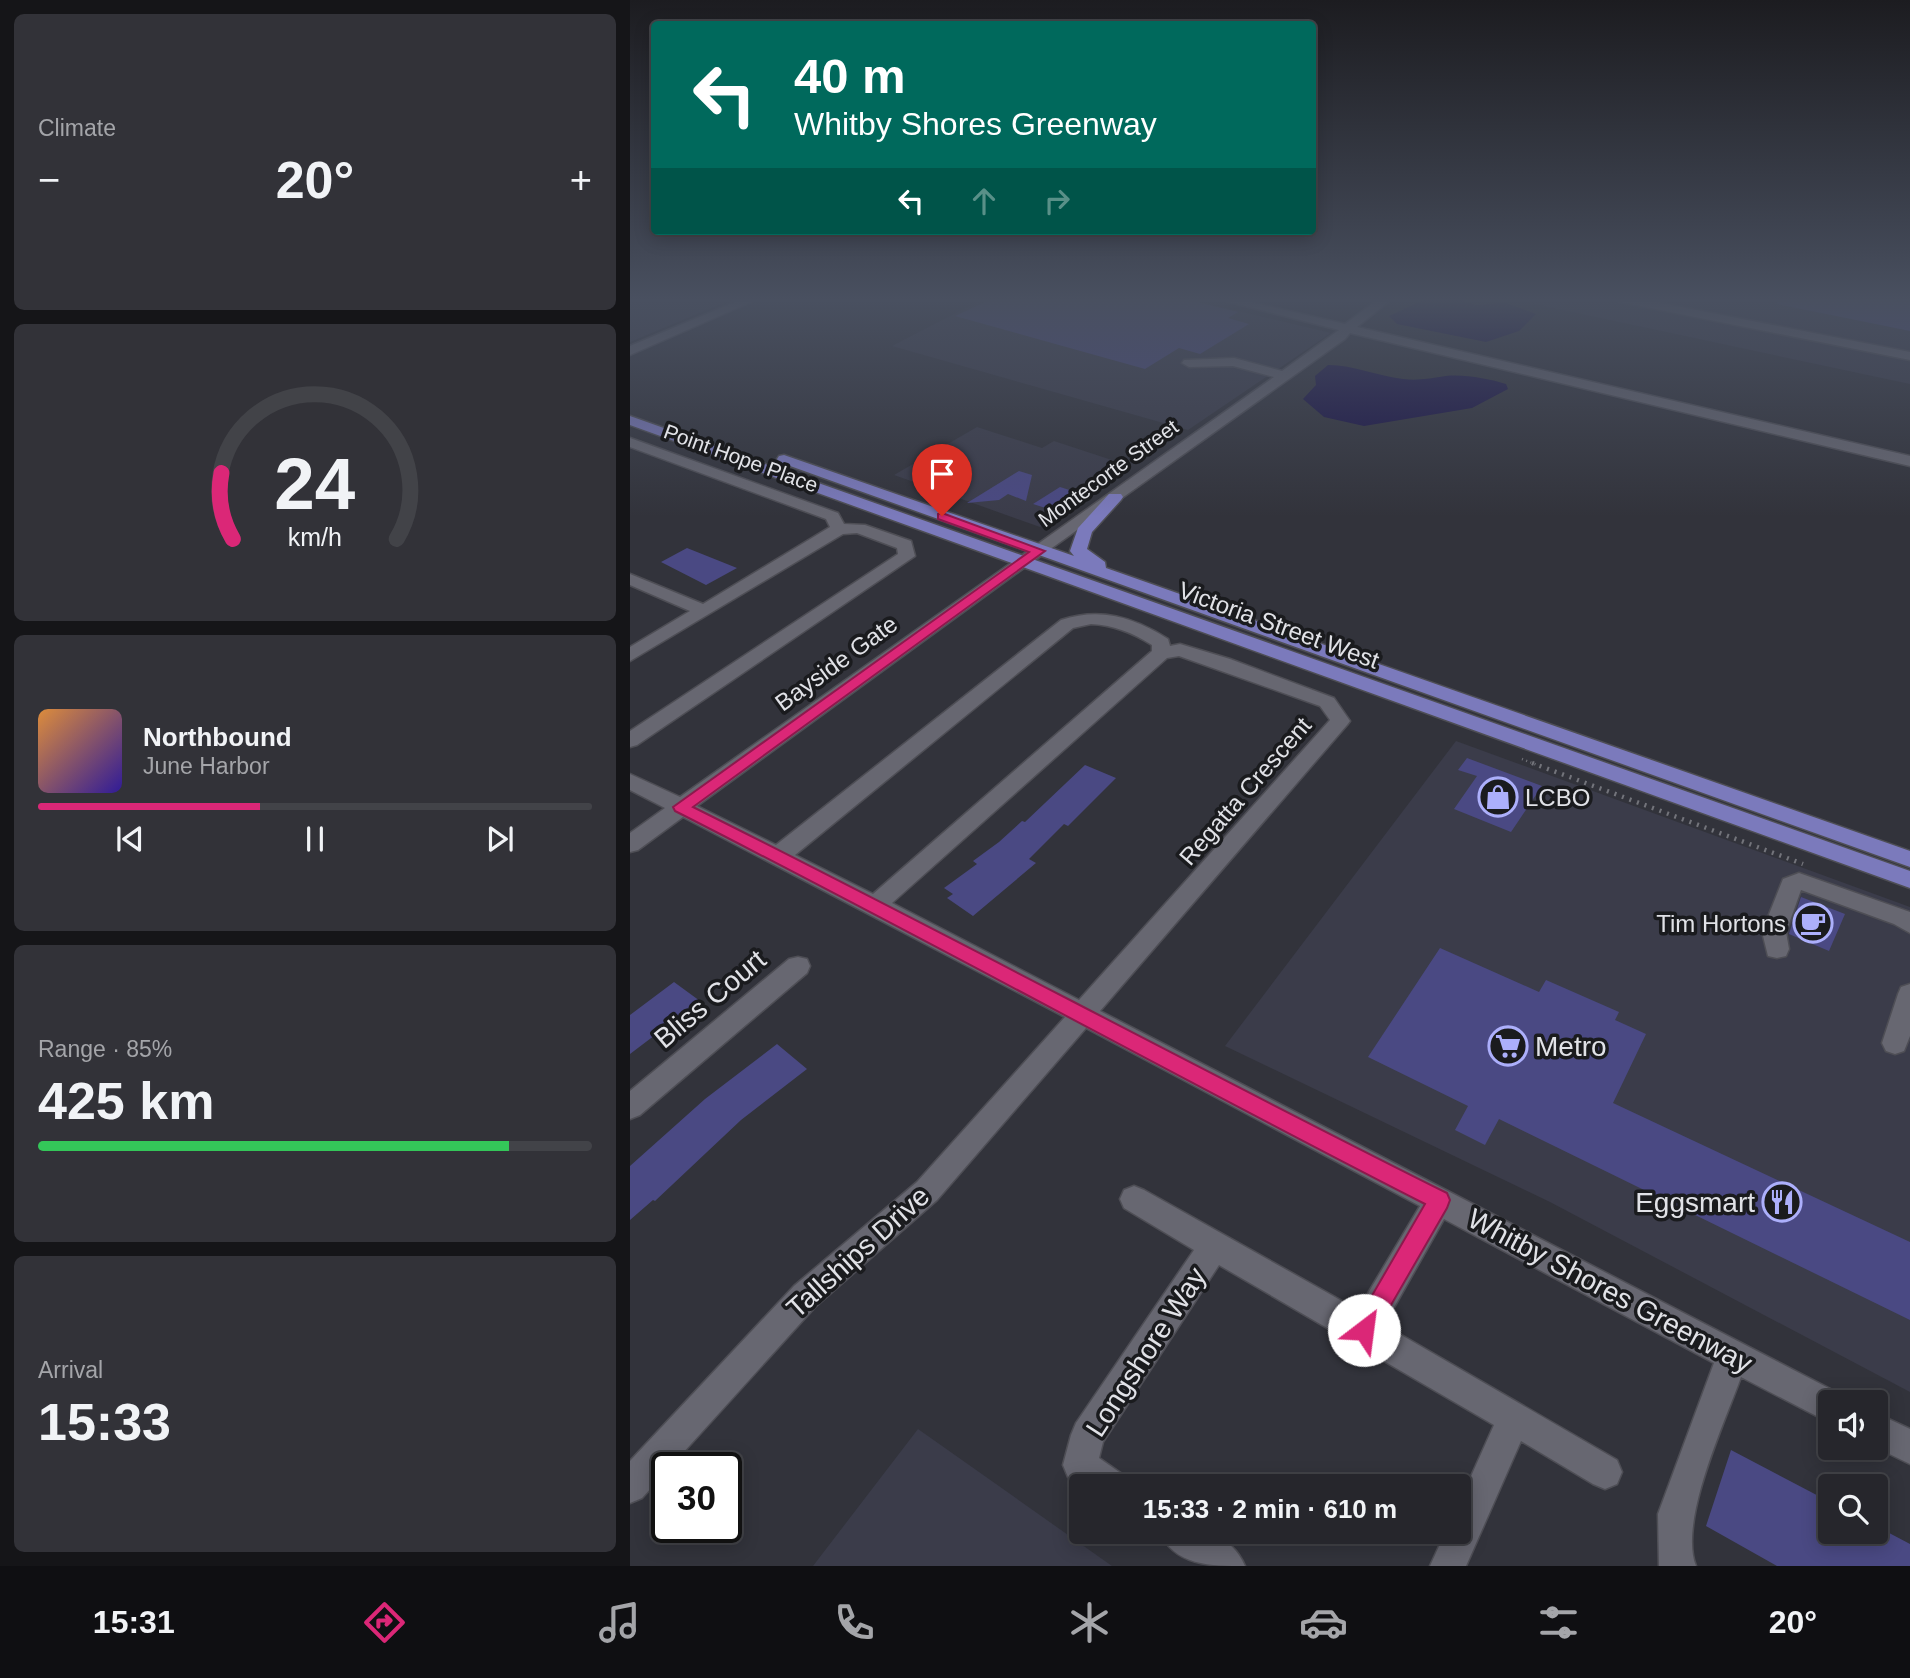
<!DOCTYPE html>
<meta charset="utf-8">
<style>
body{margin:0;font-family:Helvetica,sans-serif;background:#323238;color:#f1f3f6;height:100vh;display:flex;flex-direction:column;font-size:26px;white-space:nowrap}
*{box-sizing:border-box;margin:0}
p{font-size:23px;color:#a4a5a9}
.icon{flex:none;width:38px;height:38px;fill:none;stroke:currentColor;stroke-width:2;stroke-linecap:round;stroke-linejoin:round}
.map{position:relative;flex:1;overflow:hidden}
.panel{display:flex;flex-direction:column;gap:14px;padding:14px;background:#151518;width:630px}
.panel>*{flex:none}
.banner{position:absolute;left:21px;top:21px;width:665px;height:214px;border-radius:7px;box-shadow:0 4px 18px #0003,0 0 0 2px #424348;background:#00695c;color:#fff;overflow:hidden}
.tools{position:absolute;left:1188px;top:1390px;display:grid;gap:14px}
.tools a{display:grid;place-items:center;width:70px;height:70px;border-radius:7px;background:#26262c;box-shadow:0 4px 18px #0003,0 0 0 2px #424348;font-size:35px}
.speed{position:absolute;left:21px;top:1452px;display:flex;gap:14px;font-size:35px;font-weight:700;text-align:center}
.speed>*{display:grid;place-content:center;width:91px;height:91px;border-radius:50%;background:#26262c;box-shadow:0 4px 18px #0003,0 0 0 2px #424348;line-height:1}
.speed .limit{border:4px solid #111;border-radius:10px;background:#fff;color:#111}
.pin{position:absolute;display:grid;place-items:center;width:60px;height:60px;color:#fff;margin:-72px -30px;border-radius:50% 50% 50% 0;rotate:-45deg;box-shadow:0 0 7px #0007}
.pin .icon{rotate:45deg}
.me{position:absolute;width:77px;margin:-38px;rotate:30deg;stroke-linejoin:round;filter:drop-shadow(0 0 5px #0008)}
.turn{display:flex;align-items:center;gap:24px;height:147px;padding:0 28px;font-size:32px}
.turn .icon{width:91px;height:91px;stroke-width:2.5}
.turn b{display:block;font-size:49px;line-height:60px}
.lanes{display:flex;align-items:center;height:66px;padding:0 28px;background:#0003;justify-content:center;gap:35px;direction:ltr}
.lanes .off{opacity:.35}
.big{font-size:52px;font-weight:700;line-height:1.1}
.panel .tile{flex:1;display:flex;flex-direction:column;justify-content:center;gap:10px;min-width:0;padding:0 24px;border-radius:10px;background:#323238}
.panel .dial{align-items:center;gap:0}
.dial svg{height:182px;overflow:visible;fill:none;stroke:#424348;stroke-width:7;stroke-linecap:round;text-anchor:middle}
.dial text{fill:#f1f3f6;stroke:none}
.song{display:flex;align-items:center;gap:21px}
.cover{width:84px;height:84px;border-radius:10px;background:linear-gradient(135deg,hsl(30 70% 55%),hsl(250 70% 35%))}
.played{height:7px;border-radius:4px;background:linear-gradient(90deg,#db2777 40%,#424348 40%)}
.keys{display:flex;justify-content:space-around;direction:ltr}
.heat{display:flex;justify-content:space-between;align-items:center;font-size:38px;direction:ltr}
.charge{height:10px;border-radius:5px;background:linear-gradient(90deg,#34c759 85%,#424348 0)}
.trip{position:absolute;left:439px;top:1474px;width:402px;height:70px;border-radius:7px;background:#26262c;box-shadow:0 4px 18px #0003,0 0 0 2px #424348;font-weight:700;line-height:70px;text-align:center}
.tab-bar{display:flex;height:112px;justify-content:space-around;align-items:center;background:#0f0f12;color:#a4a5a9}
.tab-bar .icon{width:49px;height:49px}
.tab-bar .on{color:#db2777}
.tab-bar b{font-size:32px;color:#f1f3f6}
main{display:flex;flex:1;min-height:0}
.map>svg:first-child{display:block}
.built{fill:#3b3c4a}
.water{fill:#181046}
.building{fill:#4a4983}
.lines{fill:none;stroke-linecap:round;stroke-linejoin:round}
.minor-casing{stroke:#4e4e55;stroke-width:3}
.major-casing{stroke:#4e4e55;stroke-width:3}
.path-far1{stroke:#73747b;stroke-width:2.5;stroke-dasharray:1 3.5;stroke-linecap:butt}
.path{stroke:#73747b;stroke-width:4.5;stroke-dasharray:2 6;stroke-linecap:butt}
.minor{fill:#676771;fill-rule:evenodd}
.major{fill:#7b7abc;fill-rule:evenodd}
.route{fill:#db2777;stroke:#8e194d;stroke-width:2}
.labels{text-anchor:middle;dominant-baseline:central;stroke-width:7;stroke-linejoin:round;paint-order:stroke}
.far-street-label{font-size:21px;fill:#e1e2e7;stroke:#1a1b1e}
.street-label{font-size:24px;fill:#e1e2e7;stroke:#1a1b1e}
.poi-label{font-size:24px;fill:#e1e2e7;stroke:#1a1b1e;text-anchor:start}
.near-street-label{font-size:28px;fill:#e1e2e7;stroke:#1a1b1e}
.near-poi-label{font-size:28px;fill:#e1e2e7;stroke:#1a1b1e;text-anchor:start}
</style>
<main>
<section class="panel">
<div class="tile"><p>Climate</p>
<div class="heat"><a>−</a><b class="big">20°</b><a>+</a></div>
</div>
<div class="tile dial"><svg viewBox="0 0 100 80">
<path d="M14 69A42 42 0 1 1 86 69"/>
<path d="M14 69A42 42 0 0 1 9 40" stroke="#db2777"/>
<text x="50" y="56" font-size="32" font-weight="700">24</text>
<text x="50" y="72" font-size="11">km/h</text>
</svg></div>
<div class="tile">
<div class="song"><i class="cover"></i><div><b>Northbound</b><p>June Harbor</p></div></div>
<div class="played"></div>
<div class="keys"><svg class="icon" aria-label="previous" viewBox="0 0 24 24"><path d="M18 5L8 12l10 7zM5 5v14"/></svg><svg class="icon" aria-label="pause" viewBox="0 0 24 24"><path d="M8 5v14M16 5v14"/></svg><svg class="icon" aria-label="next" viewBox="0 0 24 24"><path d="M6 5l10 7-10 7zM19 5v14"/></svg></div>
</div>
<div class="tile"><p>Range · 85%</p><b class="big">425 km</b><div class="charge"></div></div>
<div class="tile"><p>Arrival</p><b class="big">15:33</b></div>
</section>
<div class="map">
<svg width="1280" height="1566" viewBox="0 0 1280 1566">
<rect width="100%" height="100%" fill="#32333b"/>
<path class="built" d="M0,298H105L0,342Z
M355,298H553L701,333L558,430L262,346Z
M876,298H1280V384Z
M347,427L412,448L424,441L500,466L410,527L264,475Z
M826,741L1280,907V1392L920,1202L595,1046Z
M288,1429L482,1566H183Z"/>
<path class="water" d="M798,298H832L834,302L846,305L876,303L906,314L889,331L856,342L767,324L759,316Z
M698,365C724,365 747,376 773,379C789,381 801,378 816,376C834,374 860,379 876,384L878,389L842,408L734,426L694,417L673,399L686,385L685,376Z"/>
<path class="building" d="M364,298H551L608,312L598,318L619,324L570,354L549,348L515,369L325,316Z
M1148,298H1280V331L1147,304Z
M389,471L402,475L396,501L378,494L369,500L337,503Z
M430,487L452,494L425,511L403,504Z
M57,548L107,568L76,585L31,562Z
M837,758L912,786L881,832L824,809L847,776L828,770Z
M455,765L486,778L438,826L434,824L399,859L406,863L343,916L317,898L323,894L314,888L347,864L343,861L369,842L392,821L395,822Z
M1171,897L1215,914L1199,951L1159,934Z
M810,948L909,992L916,980L989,1012L985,1020L1016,1034L983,1103L1280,1242V1320L869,1119L855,1145L825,1130L838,1106L738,1057Z
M44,982L70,1001L0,1054V1015Z
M147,1044L177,1069L111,1120L25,1201L23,1200L0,1220V1166L75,1099Z
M1101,1450L1200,1502V1531H1246V1526L1280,1544V1566H1147L1076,1526Z"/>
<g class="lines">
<g class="minor-casing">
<path id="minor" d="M115,298H130L0,355V346Z
M584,298H603L715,324L750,298H763L727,327L1280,456V466L720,333L715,339L384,575L67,806L146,845L431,620C470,607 504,617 538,639L540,646L550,644L600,659L704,698L720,721L717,725L470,1011L1212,1395L1214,1402H1200V1423L1111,1377C1095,1422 1048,1522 1066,1566H1029L1028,1514L1084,1363L814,1219L754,1325L987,1460L992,1472L987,1484L975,1489L963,1484L891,1441L836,1566H800L816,1531H830V1501L864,1425L589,1265L473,1442L469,1458L492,1474L497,1486H452L438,1477L433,1465L441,1435L446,1423L564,1250L494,1208L490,1199L494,1190L504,1186L514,1190L728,1310L790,1206L456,1028L307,1200L186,1306L12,1498L0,1503V1461L164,1286L287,1182L435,1017L53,817L8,850L0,852V833L35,808L0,790V774L50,797L644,377L603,366L559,367L552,363L554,360L604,358L652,371L709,330ZM461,624C484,625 503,633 522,645V651L243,894L165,855L443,628ZM549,656L690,706L700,720L449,1000L262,903L537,658Z
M984,298H1006L1280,352V360L990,302Z
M0,438L208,513L214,524L235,525L281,541L285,556L7,745L0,747V731L268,554L267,548L227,533L213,534L0,661V647L60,611L0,585V574L73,604L200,527L196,519L0,447Z
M1169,873L1280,912V933L1264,924L1171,890L1156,932L1159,949L1156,956L1147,958L1138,956L1132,932L1153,879Z
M168,957L177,959L180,966L177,973L10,1115L0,1119V1091L159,959Z
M1280,984V1036L1274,1051L1265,1054L1256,1051L1252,1043L1268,994L1271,987Z
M1246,1413L1280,1429V1464L1245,1447Z
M529,1531C563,1531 599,1528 615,1566C581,1566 544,1566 529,1531Z"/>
</g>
<g class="major-casing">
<path id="major" d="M0,416L1280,871V888L0,425Z
M154,455L444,556L440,551L448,528L479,494H491L493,497L491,500L462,532L457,549L475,562L476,568L1280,851V867L149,462L147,459L149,456Z"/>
</g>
<path class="path-far1" d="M892,759L907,765"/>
<path class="path" d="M902,763L1173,864"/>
<use href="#minor" class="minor"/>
<use href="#major" class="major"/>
</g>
<linearGradient id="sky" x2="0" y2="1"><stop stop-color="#1c1c20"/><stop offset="0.58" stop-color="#495060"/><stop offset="1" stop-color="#495060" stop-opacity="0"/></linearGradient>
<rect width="1280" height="517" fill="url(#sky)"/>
<path class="route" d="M312,513L415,551L63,807C316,933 564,1067 817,1193L820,1200L817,1208L742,1338L734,1341L725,1338L722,1330L795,1204C544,1076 297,939 45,811L43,807L399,552L308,519V514Z"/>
<defs>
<g id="shop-ring" transform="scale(2.0125)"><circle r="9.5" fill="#1a1b1e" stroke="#acaffb" stroke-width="1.5"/><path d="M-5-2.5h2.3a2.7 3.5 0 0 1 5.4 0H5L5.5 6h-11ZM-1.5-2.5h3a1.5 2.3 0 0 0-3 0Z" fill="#acaffb"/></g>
<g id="cafe-ring" transform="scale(2.0125)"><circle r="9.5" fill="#1a1b1e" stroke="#acaffb" stroke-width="1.5"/><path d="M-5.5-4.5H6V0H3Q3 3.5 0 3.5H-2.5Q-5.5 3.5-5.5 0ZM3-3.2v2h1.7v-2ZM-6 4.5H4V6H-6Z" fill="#acaffb"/></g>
<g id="supermarket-ring" transform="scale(2.0125)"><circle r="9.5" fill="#1a1b1e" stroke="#acaffb" stroke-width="1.5"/><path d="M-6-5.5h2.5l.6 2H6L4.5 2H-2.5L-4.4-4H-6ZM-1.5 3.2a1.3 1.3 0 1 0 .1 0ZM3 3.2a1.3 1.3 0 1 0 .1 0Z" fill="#acaffb"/></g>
<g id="restaurant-ring" transform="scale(2.0125)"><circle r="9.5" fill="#1a1b1e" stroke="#acaffb" stroke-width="1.5"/><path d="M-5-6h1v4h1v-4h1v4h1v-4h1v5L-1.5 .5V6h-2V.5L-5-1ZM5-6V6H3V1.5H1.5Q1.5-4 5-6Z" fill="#acaffb"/></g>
</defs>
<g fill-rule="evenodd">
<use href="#shop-ring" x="868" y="797"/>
<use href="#cafe-ring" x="1183" y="923"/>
<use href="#supermarket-ring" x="878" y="1046"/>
<use href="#restaurant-ring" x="1152" y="1202"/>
</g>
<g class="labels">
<g class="far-street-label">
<text transform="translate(111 458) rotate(20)">Point Hope Place</text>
<text transform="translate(478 473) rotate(-36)">Montecorte Street</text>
</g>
<g class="street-label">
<text transform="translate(649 625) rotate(20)">Victoria Street West</text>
<text transform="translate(206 663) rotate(-36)">Bayside Gate</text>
<text transform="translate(615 791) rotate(-49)">Regatta Crescent</text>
</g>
<g class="poi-label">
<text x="895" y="797">LCBO</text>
<text x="1156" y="923" text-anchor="end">Tim Hortons</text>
</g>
<g class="near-street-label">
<text transform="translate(80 999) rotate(-40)">Bliss Court</text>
<text transform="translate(228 1252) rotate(-42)">Tallships Drive</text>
<text transform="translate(980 1291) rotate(28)">Whitby Shores Greenway</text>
<text transform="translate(516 1352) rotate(-57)">Longshore Way</text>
</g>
<g class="near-poi-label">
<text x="905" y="1046">Metro</text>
<text x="1125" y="1202" text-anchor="end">Eggsmart</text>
</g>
</g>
</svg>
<div class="tools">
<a><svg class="icon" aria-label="sound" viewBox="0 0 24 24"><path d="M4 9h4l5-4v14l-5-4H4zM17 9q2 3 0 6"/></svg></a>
<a><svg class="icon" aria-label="search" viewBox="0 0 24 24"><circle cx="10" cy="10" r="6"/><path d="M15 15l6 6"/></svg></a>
</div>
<div class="speed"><div class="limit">30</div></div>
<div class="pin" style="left:312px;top:516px;background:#d93025"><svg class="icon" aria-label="arrive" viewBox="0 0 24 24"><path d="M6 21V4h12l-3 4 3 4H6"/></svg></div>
<svg class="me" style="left:734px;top:1330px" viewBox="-20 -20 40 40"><circle r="19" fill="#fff"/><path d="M0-13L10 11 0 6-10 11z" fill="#db2777"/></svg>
<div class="trip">15:33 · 2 min · 610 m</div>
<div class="banner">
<div class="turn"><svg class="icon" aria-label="left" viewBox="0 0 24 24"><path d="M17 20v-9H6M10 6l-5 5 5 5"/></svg><div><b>40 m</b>Whitby Shores Greenway</div></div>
<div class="lanes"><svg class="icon" aria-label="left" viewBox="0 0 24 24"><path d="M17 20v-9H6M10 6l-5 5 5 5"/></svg><svg class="icon off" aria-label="ahead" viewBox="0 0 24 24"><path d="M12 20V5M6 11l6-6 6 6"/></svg><svg class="icon off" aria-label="right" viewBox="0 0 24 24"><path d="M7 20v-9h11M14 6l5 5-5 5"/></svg></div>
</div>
</div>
</main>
<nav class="tab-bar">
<b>15:31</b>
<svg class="icon on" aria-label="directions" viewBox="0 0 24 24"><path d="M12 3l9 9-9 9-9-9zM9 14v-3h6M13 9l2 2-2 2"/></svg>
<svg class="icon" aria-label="music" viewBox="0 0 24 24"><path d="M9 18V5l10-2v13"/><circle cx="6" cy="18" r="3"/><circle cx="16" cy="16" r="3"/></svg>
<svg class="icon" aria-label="phone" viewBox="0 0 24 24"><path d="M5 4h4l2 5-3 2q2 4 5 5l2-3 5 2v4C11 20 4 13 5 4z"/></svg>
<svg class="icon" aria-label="climate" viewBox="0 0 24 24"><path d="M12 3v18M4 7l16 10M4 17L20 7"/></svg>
<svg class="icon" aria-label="car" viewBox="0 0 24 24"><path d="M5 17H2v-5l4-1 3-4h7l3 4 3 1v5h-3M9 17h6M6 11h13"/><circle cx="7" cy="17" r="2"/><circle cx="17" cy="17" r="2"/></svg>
<svg class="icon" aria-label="filters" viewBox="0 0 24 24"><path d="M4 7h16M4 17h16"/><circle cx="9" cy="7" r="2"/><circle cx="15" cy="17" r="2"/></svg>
<b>20°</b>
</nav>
